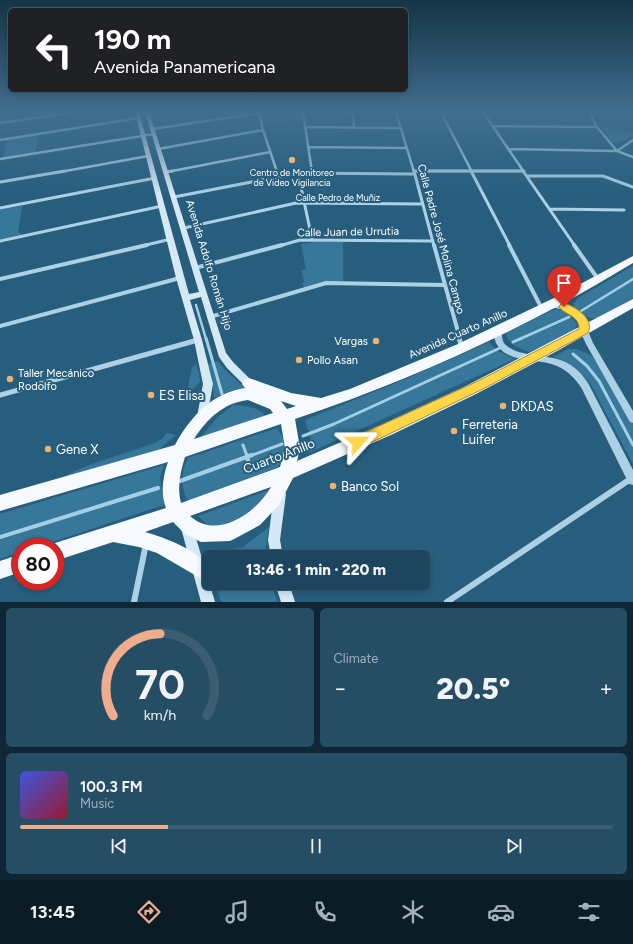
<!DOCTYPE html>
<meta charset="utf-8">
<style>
body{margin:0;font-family:Figtree,sans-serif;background:#254d64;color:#f1f3f6;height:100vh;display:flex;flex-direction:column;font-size:15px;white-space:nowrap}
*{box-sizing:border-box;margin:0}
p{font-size:13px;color:#a0b1bc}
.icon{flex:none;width:22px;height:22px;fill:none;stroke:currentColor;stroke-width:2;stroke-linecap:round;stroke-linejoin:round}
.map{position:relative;height:602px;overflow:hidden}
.side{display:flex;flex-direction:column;gap:6px;padding:6px;background:#102634;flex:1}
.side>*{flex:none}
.banner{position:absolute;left:8px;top:8px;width:400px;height:84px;border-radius:6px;box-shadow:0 2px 6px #0003,0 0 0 1px #3b5e73;background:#202124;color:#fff;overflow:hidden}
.speed{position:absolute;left:12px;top:538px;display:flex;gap:8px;font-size:20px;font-weight:700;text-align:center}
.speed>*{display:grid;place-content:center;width:52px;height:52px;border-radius:50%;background:#1d465e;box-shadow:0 2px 6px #0003,0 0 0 1px #3b5e73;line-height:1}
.speed .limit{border:6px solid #d22;background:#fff;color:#111}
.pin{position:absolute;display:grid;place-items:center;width:34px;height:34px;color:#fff;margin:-41px -17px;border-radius:50% 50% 50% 0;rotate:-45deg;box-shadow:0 0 4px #0007}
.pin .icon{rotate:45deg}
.me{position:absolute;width:44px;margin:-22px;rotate:66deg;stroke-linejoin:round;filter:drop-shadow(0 0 3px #0008)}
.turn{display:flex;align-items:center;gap:14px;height:84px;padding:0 20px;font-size:18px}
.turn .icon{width:52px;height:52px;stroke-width:2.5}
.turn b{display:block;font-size:28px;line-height:34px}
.big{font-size:30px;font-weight:800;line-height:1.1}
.side .widget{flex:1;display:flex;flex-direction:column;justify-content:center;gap:6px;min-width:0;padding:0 14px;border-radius:6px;background:#254d64}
.side .dial{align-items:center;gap:0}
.dial svg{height:104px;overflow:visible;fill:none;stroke:#3b5e73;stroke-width:7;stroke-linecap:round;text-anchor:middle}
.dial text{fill:#f1f3f6;stroke:none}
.song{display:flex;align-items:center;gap:12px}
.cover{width:48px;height:48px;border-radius:6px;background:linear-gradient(135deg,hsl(230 70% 55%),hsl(350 70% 35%))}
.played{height:4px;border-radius:2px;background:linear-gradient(90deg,#eead8d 25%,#3b5e73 25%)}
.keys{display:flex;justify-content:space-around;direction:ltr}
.heat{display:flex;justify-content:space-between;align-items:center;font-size:22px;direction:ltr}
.side .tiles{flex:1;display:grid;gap:6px;grid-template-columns:1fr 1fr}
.widget:last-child{grid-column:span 2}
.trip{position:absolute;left:202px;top:550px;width:228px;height:40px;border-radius:6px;background:#1d465e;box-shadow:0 2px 6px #0003,0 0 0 1px #3b5e73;font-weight:800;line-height:40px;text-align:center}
.tab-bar{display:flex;height:64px;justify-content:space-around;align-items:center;background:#0c1c26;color:#a0b1bc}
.tab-bar .icon{width:28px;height:28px}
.tab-bar .on{color:#eead8d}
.tab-bar b{font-size:18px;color:#f1f3f6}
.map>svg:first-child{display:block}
.green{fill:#377799}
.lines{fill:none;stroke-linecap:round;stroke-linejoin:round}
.stream-far2{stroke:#a1cfe5;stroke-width:2.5}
.stream-far1{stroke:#a1cfe5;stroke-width:3}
.stream{stroke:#a1cfe5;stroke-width:4}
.minor-far4{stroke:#acd1e5;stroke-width:2.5}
.minor-far3{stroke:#acd1e5;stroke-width:3}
.minor-far2{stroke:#acd1e5;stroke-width:4}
.minor-far1{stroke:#acd1e5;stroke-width:5}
.minor{stroke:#acd1e5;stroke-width:6}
.tertiary{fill:#acd1e5;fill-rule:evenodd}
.secondary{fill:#d5e9f5;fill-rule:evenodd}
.trunk{fill:#f6fafe;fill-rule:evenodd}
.route{fill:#ffd54a;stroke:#a68a30}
.poi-dot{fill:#edb172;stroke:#275e7e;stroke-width:1.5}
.labels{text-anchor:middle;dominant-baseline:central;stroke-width:4;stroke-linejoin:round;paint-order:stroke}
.far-poi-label{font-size:9px;fill:#fff;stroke:#275e7e}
.far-street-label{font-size:9px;fill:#fff;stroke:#275e7e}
.street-label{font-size:11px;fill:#fff;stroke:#275e7e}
.poi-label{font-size:11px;fill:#fff;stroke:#275e7e;text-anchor:start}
.near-poi-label{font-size:13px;fill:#fff;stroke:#275e7e;text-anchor:start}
.near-street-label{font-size:13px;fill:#fff;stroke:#275e7e}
</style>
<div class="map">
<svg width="633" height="602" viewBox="0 0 633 602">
<rect width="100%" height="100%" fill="#275e7e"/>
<path class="green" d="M261,112H300L301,120L264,122Z
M602,127L633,133V136L617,144L612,142Z
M38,135L36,152L3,158L7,140Z
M25,205L22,207L18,233H21V235L0,239V210Z
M316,242H343V281L321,282L304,287L302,284L304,282L301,270H306L301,244Z
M633,266V298L601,318C589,320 583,315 574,308V303L578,298Z
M555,309L565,311L577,324C576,335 540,347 529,352C520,348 508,345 506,333Z
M489,342L496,350L515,359L306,454L311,439L305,420L408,378Z
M568,349H577L591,355L600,365L633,424V464L589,381L566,362L553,357Z
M218,361L225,370L246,389L234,390L214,398L212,376L208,364Z
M196,364L199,374L200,382L192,390H190L188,387L192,367Z
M233,405C249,406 255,406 267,417L201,437L216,419Z
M277,428L287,444L283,460L278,467L188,501C180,487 181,472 188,458Z
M167,433L176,435L156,452L66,477C72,468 140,449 155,443L162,439Z
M164,465L160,477L164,505L37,547H21V552L0,559V514Z
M272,489L258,511L221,528L208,525L198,516Z
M269,527L265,552L266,557H209V565L204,550L212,553L243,547Z
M215,583H271L277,602H221Z"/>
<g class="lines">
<path class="stream-far2" d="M196,305L206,339
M581,311L633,279
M520,339L569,317"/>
<path class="stream-far1" d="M206,338L222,394
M513,342L522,338
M573,354L587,366L599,381L633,445
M303,436L334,424L500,348
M243,445L247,456
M250,456L282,444"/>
<path class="stream" d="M247,455L248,461
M180,481L252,455
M0,537L158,488"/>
<path class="minor-far4" d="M259,112L263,130L277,172
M303,112L312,172
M348,112L353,115L354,128
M396,112L414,172
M441,112L472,172
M483,112L524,172
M589,112L597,127L617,151L633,157
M147,113L154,112
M0,123L75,112
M493,126L597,127
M306,127L401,128
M153,129L259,113
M0,140L139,118
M309,147L406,148
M158,149L263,130
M509,149L617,151L633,140
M0,159L154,134
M414,171H524
M60,172L148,156
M167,172L270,152"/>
<path class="minor-far3" d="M276,171L278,176
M414,171L434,246
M414,171H524
M471,171L510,246
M523,171L575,246
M165,172L173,171
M298,173L312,239
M527,176H603L633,187
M0,182L65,171
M174,197L298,173L414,174
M0,208L155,178
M550,209L624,210
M184,228L296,203L422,204
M0,241L162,206
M142,246L171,239
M279,246L300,240L433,241"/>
<path class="minor-far2" d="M434,245L460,339
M509,245L542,309
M574,245L598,279
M195,268L282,245
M0,279L147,245
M210,317L326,283L445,285
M0,326L180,278"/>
<path class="minor-far1" d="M459,338L462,348
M0,395L198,340"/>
<path class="minor" d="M134,602L146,544
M447,602L632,478"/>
<path class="tertiary" d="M551,302L571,306L584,317L588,325V331L593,343L633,411V423L630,422L586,344L580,331V325L578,321L566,310L549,307L547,305L549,303Z
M498,327L501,328C503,333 501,338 504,343C514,356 542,355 557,359C570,362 581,372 588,383L633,470V485L629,484L582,389C576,379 568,371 557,366C538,357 508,365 496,343C494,338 494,333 495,328Z"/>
<path class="secondary" d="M135,112H139L189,294L199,292L145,112H149L226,353L233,362L255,384L257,387L255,390L252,391L249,390L227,368L219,357L201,297L190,300L202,340L213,384L207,417L206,420L202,422L198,420L197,417L203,384L194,340L176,278Z
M280,488L284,490L286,494L280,540L283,557H271L268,540L274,494L276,490Z
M187,522L191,524L193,528L215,602H201L181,528L183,524Z
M275,583H289L295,602H281Z"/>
<path class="trunk" d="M633,256V263C609,277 586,291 562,304C476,350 387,388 295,419L300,448L297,461L383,424L466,386L633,299V308L557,351L476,394L393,434L293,478L279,505L260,525L236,538L230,541L201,542L185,534L173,522L145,532C163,537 202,551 209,569L206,575L200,578L157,553L139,547L113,542L55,561V547H48L55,543L166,508C160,493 163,476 168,462L0,511V495L175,445C190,417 212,393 245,388L242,384L244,380L249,378L291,393L321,398L350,389L458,344L554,298ZM248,400L270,409L273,413L194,439C207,419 223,403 248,400ZM281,401L296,406L287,409ZM281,424L285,448L280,467L181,503C177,487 180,473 185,457ZM271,487C257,512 217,541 190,516Z
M21,554V572L0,579V561Z"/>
</g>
<linearGradient id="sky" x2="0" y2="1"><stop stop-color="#153445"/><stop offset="0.57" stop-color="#416e8f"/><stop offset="1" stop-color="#416e8f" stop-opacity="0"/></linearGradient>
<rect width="633" height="196" fill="url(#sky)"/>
<path class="route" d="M564,303C576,307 595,319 588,333L483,389L362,447L358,448L353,447L352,442L353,438L476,382L579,329C580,316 565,315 559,307L561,304Z"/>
<g class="poi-dot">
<circle cx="292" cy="160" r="4"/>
<circle cx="376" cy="341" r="4"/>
<circle cx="299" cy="360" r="4"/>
<circle cx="10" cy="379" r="4"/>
<circle cx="151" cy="395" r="4"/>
<circle cx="503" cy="406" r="4"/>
<circle cx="454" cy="431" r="4"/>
<circle cx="48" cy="449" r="4"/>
<circle cx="333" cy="486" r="4"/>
</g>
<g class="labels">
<g class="far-poi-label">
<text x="292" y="172">Centro de Monitoreo<tspan x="292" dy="10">de Video Vigilancia</tspan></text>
</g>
<g class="far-street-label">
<text x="338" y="197">Calle Pedro de Muñiz</text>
</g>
<g class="street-label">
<text transform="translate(348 232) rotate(-1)">Calle Juan de Urrutia</text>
<text transform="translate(441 239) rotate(75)">Calle Padre José Molina Campo</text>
<text transform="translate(209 265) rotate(73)">Avenida Adolfo Román Hijo</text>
<text transform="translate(458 334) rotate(-24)">Avenida Cuarto Anillo</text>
</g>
<g class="poi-label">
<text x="368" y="341" text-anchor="end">Vargas</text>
<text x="307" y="360">Pollo Asan</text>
<text x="18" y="373">Taller Mecánico<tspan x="18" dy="13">Rodolfo</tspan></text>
</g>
<g class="near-poi-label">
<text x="159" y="395">ES Elisa</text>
<text x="511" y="406">DKDAS</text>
<text x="462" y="424">Ferreteria<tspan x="462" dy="15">Luifer</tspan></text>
<text x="56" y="449">Gene X</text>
<text x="341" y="486">Banco Sol</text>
</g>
<g class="near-street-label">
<text transform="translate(279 456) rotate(-21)">Cuarto Anillo</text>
</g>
</g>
</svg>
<div class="speed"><div class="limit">80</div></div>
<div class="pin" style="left:564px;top:307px;background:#d93025"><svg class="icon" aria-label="arrive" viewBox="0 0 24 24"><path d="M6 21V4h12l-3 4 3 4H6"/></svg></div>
<svg class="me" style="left:358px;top:442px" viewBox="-20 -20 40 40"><path d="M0-17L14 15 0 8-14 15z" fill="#ffd54a" stroke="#fff" stroke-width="4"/></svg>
<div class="trip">13:46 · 1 min · 220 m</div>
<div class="banner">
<div class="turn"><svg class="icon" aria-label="left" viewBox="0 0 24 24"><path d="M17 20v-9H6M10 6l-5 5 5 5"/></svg><div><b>190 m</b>Avenida Panamericana</div></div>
</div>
</div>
<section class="side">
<div class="tiles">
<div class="widget dial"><svg viewBox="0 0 100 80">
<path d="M14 69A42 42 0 1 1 86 69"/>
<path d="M14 69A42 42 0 0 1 50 6" stroke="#eead8d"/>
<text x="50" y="56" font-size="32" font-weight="700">70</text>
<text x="50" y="72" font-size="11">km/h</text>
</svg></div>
<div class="widget"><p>Climate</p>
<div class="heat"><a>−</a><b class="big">20.5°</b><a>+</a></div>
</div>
<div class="widget">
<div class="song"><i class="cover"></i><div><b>100.3 FM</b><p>Music</p></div></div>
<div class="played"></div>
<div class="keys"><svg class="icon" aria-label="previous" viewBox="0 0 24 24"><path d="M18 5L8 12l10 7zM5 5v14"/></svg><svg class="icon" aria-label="pause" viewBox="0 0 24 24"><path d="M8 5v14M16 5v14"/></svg><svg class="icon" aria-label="next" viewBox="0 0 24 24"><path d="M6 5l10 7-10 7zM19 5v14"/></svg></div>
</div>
</div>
</section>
<nav class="tab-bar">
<b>13:45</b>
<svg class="icon on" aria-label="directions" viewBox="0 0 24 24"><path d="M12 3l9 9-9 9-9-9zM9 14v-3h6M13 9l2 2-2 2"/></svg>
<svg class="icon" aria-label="music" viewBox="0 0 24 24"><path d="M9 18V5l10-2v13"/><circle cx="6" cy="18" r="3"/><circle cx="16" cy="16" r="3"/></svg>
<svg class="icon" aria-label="phone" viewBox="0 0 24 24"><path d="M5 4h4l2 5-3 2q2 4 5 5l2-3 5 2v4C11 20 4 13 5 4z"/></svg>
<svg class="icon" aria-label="climate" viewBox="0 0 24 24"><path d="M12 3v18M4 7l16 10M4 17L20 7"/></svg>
<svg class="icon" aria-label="car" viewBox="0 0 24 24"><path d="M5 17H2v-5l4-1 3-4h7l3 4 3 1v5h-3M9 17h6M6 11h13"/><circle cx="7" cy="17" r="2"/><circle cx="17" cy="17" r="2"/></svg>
<svg class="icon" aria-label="filters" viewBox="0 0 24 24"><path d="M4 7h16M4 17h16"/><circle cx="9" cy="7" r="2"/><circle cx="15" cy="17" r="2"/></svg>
</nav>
